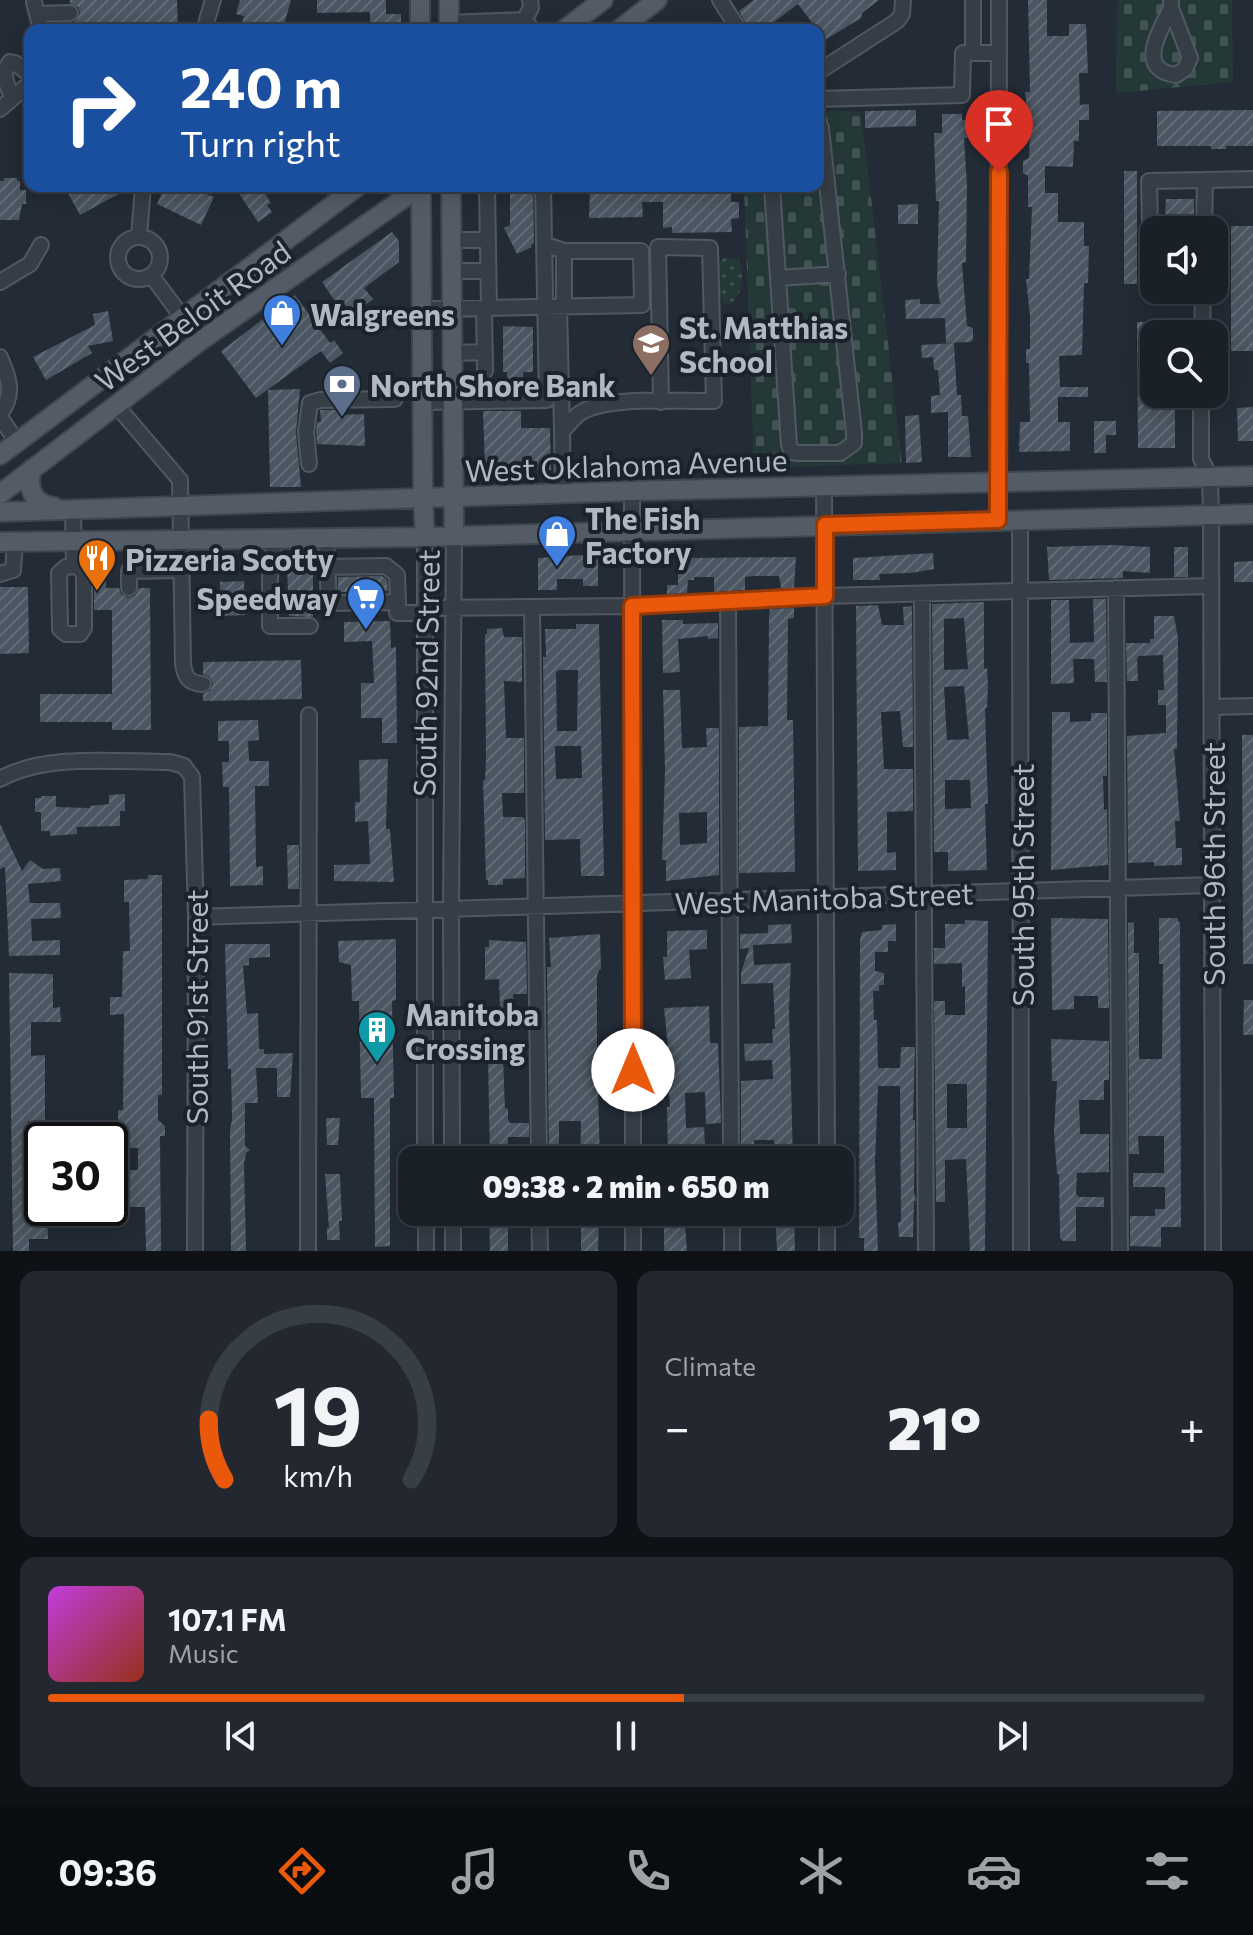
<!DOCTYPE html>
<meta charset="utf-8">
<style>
body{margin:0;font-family:Commissioner,sans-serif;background:#232830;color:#f1f3f6;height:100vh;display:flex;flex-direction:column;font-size:30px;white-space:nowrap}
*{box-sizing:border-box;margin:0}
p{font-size:26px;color:#9fa3a8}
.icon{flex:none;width:44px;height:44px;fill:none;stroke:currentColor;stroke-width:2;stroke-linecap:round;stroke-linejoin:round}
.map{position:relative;height:1251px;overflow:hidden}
.side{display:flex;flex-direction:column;gap:20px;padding:20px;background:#0e1216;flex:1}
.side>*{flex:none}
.guide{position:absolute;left:24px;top:24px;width:800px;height:168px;border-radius:16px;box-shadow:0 4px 20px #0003,0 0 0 2px #383e45;background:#1a4fa0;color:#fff;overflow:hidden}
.fabs{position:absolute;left:1140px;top:216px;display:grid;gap:16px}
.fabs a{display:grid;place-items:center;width:88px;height:88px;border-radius:16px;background:#1a2028;box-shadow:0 4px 20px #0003,0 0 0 2px #383e45;font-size:40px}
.speed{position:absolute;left:24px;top:1122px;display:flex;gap:16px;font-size:40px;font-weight:700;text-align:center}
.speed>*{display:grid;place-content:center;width:104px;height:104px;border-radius:50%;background:#1a2028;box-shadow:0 4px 20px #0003,0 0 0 2px #383e45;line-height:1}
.speed .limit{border:4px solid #111;border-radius:12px;background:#fff;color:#111}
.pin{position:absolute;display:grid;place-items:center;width:68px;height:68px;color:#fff;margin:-82px -34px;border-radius:50% 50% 50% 0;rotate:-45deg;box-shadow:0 0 8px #0007}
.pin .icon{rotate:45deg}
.me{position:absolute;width:88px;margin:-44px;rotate:0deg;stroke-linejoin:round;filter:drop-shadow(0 0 6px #0008)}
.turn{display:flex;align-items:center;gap:28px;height:168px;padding:0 24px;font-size:36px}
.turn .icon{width:104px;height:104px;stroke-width:2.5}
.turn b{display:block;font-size:56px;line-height:68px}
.big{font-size:60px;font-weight:800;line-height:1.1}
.side .card{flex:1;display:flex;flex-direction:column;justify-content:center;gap:12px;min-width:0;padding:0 28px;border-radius:16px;background:#232830}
.side .dial{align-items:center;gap:0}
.dial svg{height:208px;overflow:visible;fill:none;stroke:#383e45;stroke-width:7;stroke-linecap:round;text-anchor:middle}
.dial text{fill:#f1f3f6;stroke:none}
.song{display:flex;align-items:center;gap:24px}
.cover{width:96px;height:96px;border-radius:12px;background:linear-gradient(135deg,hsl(290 70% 55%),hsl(10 70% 35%))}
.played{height:8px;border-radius:4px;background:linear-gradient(90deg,#ea580c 55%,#383e45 55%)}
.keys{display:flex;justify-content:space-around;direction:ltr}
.heat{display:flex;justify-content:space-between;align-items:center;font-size:44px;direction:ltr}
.side .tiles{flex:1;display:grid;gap:20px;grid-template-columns:1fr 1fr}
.card:last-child{grid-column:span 2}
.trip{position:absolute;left:398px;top:1146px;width:456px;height:80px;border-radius:16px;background:#1a2028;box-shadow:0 4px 20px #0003,0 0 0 2px #383e45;font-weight:800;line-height:80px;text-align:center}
.tab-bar{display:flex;height:128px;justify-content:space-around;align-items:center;background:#0a0d10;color:#9fa3a8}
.tab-bar .icon{width:56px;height:56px}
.tab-bar .on{color:#ea580c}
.tab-bar b{font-size:36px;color:#f1f3f6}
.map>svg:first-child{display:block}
.cemetery{fill:url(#cemetery-stones)}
.park{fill:url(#park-dots)}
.building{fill:url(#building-hatch);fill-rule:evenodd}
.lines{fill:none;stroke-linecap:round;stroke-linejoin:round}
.minor-casing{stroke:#505861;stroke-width:18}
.major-casing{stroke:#3f4650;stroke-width:22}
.minor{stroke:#353d46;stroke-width:14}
.major{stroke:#535c66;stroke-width:18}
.route-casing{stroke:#983908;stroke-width:20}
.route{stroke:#ea580c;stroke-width:14}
.labels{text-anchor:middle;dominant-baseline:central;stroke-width:8;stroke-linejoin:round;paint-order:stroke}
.poi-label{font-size:30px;font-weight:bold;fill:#b0b8c3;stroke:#1b222b;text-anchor:start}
.street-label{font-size:30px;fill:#b0b8c3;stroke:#1b222b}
</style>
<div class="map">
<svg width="1253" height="1251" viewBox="0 0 1253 1251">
<defs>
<pattern id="cemetery-stones" width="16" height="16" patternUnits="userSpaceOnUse" patternTransform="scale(2)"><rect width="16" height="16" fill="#253838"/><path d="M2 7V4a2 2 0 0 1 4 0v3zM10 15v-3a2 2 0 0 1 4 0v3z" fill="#425353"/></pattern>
<pattern id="park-dots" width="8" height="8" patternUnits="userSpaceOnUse" patternTransform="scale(2)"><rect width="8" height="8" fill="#253838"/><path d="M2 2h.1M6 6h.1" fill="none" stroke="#425353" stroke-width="1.8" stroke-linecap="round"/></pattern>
<pattern id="building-hatch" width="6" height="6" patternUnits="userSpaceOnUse" patternTransform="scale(2)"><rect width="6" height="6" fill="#4a5661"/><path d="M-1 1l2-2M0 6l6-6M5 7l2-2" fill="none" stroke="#626c76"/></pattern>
</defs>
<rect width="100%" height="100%" fill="#222b36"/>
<path class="cemetery" d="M1117,0H1232L1233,82L1116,93Z
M830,110L861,112L902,463L754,468L744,186H818V117Z"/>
<path class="park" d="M726,257L739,260C745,276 743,290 733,303L724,304C717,295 716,273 720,261Z"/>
<path class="building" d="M70,0H177L178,30H147V26L71,30V23L76,21L80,13L78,7L70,3Z
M240,0H291L283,28L274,25L273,30H240L244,16L236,14Z
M317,0H386V14H401V30H370V12L317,13Z
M754,0H879L862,13L861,18L825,40L798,4L763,30H749L739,11Z
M1028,0H1047V36H1069V24H1086L1088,73H1079L1080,105L1089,104V120H1079V141H1074L1073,167L1045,166V193H1058V222H1084V246H1089L1088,283H1084L1082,355L1059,356L1060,387H1088V397H1058V422H1070V451L1019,452L1020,422H1030L1029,363H1026V349H1030V316L1026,279H1029L1032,207H1028V176L1023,173V161L1029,158L1030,134L1025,92H1030Z
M916,110V126L865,128V111Z
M1253,110V146H1226V149H1211V146H1157V111Z
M942,114H962V120H966L967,138H964L967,185L966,262L962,263L967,326L973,328V340L970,342L946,343L945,318L906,319L905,300L920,299V304H940L937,282L939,201H936L934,133H942Z
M1124,171H1137V284H1124Z
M4,178H17V181H20V190H26V204H22L19,220H0V181H4Z
M64,186H133L80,215Z
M165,186H210L206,194L214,197L201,225L157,204Z
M246,186H254L260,195L264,192L271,203L267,205L272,212L258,222L238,192Z
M510,186H533L534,243L531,245L532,247L517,254L504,228L510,225Z
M590,186H731V202H739V218L731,219L732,232L672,233V227L663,228V202H642L643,217L589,218Z
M1166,199H1194V217H1165Z
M918,204V224H898V205Z
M1231,226H1253V351H1231Z
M392,232L399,241V262L364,288L373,299L352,315L344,304L339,307L322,282Z
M295,295L330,343L334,340L343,353L330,363L321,351L256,398L221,351Z
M108,311L113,341L88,346L92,353L46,380L33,357L95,325L93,314Z
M1137,322H1175V334H1154V394H1175V448H1138Z
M503,326L533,327V372H523V388H507V372H503Z
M954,343L957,395H961L962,416H968L971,457H948V412L931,413V396L940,395L938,370H934L933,357L922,358L921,345Z
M300,389L296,433L301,487H270L268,390Z
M1253,407V441H1238L1237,408Z
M320,410H341V415L364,414L365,446L317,444L316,432L317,422H321Z
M483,411H521V428H550L551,470L485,468Z
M919,415L922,462L906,463L905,416Z
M1094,421H1116V435H1106V453H1094Z
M1112,545L1150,547V573L1123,571V578L1049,580L1047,547Z
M1174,547H1188V577H1174Z
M933,553L934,569L911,573L879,574L880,580H853V558Z
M582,555H598V586H583V579H557V590H538V558Z
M678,555H688V558L796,557L794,588H781L779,576H754L745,577V590L714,592V577H694V580H688L687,593L667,594V585H678Z
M1253,561V582H1234V562Z
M287,568L313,569V617L289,616Z
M94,574H106V588H119L121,594L128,598L135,596L139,588H150L151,730H112V722H40V694H112V610H94Z
M382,576L387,580L388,591L338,592V577Z
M244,581L245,615L221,616L220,582Z
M0,587H28L29,653L0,654Z
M1093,599H1106L1107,682H1095L1094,659H1073L1074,683L1051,684V600H1069L1070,643L1094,642Z
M984,602V669L987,668L988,686L987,708H985L988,804H985L987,870L948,871V852H934L932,604ZM964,618L968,669L944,670V619ZM964,686L969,739L947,740L944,687ZM945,780H970L971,808L945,809Z
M878,605L882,625H904L903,607L912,606L913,747H903L900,711L881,712L884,769H913V811L887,812V853L896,852V870L858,871L856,606Z
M794,608V618L788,619L787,720H793L795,872L739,873V727L768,726L769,616L770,609Z
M1154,616H1174L1178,638L1177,749H1174L1180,821H1175L1176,848H1182V865L1154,866V862L1128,863L1127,736L1166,733V705H1158V690H1164L1163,655L1139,656L1137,658L1138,681H1127L1126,643H1150V639H1154Z
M662,620H683V624L718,623V638L708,639V636L678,639L680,672L663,673Z
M390,621L391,648L396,647L397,743H382V718H361V683H374L372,641L344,642V622Z
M576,624H599L604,876H581L580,839L545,840L543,657H546L545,629H576ZM559,670H578L577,731H557L556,672ZM555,746H581L582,778L556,779Z
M502,628L504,637H522V682L504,681L506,738H524V793H502L503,817H523L525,821V878L503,879V885H488V880H486L483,780H485L486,759L485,634H487V629Z
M301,660L302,699L203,701V694L210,691L213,684L210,677L203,674V662Z
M663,690H680L682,748L707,747L706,728H719V875L666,881V860H662L665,771ZM707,812V843L680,845L679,813Z
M1052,712H1070V722L1091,721V713H1107V776H1103L1104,810L1107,809L1108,865L1051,870Z
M258,720L259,740L248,741L249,761H269V786H255L256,867L263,866V885L230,886L229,787H223L222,762H229V741H218V721Z
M1242,735H1253V964H1243Z
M388,759L386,829H390L394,882L334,881V865L370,864L368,821L355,822V802H360L359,760Z
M125,794V811H120V826L77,827V834L50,836V831H41V812H35V798H42L41,796H56V807L90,808V806L109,804V795Z
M0,824L22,871L30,860L43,869L60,868L61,881L28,884L30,903H60L61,918L31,919L32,941L60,940V955L9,956L5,867L0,869Z
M287,845H299V889H288Z
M148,875H162V1095H158V1120L165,1126V1136H160L161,1251H146L145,1207H124L123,1170H138V1148H119L118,1110H123L124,1014L110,1015V997H122L123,951H130L129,902H124V880L148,879Z
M1051,918L1108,919L1109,1008H1098V996H1074V1009L1052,1010Z
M1159,918H1178V922H1180L1181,1227H1161V1247L1130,1246V1216H1155V1209H1165V1187H1133V1173H1164V1136H1138L1139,1154H1129L1128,923L1134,922V953H1139V1059H1162L1163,964H1159Z
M965,920L988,921L985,1251H970L966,1159L945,1160V1202H936L934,1001H945V1015H965V986L962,987V963L934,964V948H945V924H965ZM947,1084H967V1128H947Z
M791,924L792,943L753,945L754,965L791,963L789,1009L793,1159L775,1160L774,1140H754L755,1160H741V1081L773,1079L772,1060L745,1061L744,1044L773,1043L772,1029H775L773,983L741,984V973L749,948L740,949V934L768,933V925Z
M896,924V941H888V952H875V971L884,973V985H879V991H873L874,1020H877L878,1068H900L901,1047H915L913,1120H915L914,1192L916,1201H914L913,1237H899L898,1222H901L900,1086H878L875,1162L878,1251H864V1238H859L860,940L862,932L882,930V925Z
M707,930V949L689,950L691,978L665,980L663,957H667V931Z
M600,934L601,969L599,970L597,976V1057L600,1160H580L581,1121H559V1159L549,1160L547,967H551L549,938Z
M396,939V1000L392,1001L394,1098H390V1246L375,1247L374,1098H361L359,1001H352L351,965L339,962L338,941Z
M489,940L526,942L527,994H513L514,1025L486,1026V1008H500L499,979L485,980V947H489Z
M225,944H270V957L249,958V965L243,966L247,1014L258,1013L259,1049H264V1054L293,1053L290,1097H277V1068H256L258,1103H245V1146L250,1150L246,1153L244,1163L246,1251H231L230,1130L232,1120L231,1069H228Z
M9,973L53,974V1008L60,1007L61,1022H31V1056L45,1055V1121H28V1151H34V1171H42V1208H47L48,1239H29V1251H13Z
M1244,1000H1253V1035H1243Z
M709,1006L710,1043H718L721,1123L706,1124L705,1092L685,1093L686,1128L704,1127L705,1145H685V1160H668L667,1107H670L667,1067H670L664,1008Z
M1051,1039L1109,1041V1080H1104V1100H1079L1080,1134H1109V1172L1077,1173L1076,1194L1079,1197H1104V1207H1076V1241H1063L1060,1238L1059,1174H1057L1054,1131L1057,1081H1052Z
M503,1057L505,1108L508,1109V1120L510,1123H529V1137H508V1160H490L488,1058Z
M326,1118H340L338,1145H327Z
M325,1174H340L342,1221H339L340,1240H327V1228H329Z
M489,1212H508V1251H490Z
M664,1212H684L687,1251H664Z
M775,1212H794L795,1251H777Z
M581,1220L599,1221L598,1251H581Z"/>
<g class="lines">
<g class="minor-casing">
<path id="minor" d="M720,0L739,30
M973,0V53
M34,2L41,30
M1171,8C1160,31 1135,70 1176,75L1185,69L1190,58L1171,8V0
M37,14L70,13
M449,23L524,20L531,8L530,0
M204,30L213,0
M522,30L524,20L533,30
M818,72L897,21L902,14L903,0
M12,97C7,84 0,74 10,62L15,63L30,75
M818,99L962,95L963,53H999
M0,109L30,83
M336,186L337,202
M487,186L489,309
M772,186L789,445L792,452L798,453H840L854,443V433L821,128L818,124
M1204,230L1205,180L1253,179
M139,236L143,186
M118 258a21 21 0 1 1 42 0a21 21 0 1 1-42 0Z
M451,240H488
M271,252L290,278
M451,271H488
M1154,271H1151L1149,181L1205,180
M151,275L200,341
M778,278L838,274
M0,282L30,264L41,245
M564,305V251
M559,306L562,431
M422,309L642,305L641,251H564L544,244
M484,309L485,371
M1202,334L1203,290
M452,353L485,352
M0,357C9,378 15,394 0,414
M1201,394V459L1210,477L1211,515L1213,1251
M422,402L547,400L543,186
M116,405L180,480L183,664C185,677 188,683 203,684
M0,417L17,442
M309,464L306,432L310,403L320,400L395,399
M824,486L827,1160
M632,491L633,1160
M563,493L562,431C568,426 573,418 580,413C607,395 681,402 714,401L710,248L658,247L661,402
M73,510L74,566L80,568L84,575V628L80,634H66L60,629L59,573L66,567L74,566
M998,520L999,0
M1020,520L1021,1251
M326,538L329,603L398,602L397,575L386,566L327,567
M275,539L270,577V626H310
M0,574L13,570L15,542
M129,588V571L181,570
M1116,588L1120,1251
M922,595L926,1251
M728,601L731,1160
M398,602L397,613H425
M532,607L539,1160
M425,608L632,606L825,596L1211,586
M1212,707L1253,706
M0,779C46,753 117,762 170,762L184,766L192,777L196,917L195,1251
M196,917L1212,885
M425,1160V537
M452,1160L451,909L454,536
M426,1212V1251
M453,1212V1251
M539,1212L540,1251
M633,1212V1251
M732,1212V1251
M827,1212V1251
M308,1251L309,715"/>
</g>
<g class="major-casing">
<path id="major" d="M420,0V30
M449,0V30
M564,30L603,0
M619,30L657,0
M421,186L423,498L425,537
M451,186L454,536
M0,455L358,186
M32,469C26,489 34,504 54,507
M0,494L200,341L421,186
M0,512L632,491L1253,476
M0,542L425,537L1253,514"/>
</g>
<use href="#minor" class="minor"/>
<use href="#major" class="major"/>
</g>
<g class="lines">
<g class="route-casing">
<path id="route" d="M633,1070L632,606L825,596V525L998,520L999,172"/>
</g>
<use href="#route" class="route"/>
</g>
<defs>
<g id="shop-pin" transform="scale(2)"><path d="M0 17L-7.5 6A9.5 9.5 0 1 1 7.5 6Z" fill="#3f7fe0" stroke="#1b222b"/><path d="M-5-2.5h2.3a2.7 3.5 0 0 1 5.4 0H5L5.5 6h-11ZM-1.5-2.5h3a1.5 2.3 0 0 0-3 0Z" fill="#fff"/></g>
<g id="school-pin" transform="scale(2)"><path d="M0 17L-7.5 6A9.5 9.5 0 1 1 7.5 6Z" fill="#8d6e63" stroke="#1b222b"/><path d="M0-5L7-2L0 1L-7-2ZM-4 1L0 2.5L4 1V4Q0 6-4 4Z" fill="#fff"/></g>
<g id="bank-pin" transform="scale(2)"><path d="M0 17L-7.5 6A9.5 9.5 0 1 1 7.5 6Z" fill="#5c6f8a" stroke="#1b222b"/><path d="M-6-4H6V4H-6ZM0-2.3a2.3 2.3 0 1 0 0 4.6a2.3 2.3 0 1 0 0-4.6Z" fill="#fff"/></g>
<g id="restaurant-pin" transform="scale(2)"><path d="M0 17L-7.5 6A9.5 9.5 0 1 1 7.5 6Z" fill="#e8710a" stroke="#1b222b"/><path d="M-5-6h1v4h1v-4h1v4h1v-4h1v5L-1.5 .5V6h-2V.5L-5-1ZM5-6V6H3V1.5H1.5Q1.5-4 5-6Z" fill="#fff"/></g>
<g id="supermarket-pin" transform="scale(2)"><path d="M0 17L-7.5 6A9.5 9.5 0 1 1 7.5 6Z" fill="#3f7fe0" stroke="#1b222b"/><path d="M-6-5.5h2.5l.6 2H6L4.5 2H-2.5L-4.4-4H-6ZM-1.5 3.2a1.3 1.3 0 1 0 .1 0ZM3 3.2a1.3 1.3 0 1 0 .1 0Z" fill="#fff"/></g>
<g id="building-pin" transform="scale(2)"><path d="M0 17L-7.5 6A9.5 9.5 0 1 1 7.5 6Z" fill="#0f9aa8" stroke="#1b222b"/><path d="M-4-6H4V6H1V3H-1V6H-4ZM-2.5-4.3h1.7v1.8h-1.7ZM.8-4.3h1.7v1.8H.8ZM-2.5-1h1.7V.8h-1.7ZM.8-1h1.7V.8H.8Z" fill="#fff"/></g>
</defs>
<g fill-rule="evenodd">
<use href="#shop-pin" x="282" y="313"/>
<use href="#school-pin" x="651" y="343"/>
<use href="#bank-pin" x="342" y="384"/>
<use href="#shop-pin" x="557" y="534"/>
<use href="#restaurant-pin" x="97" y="558"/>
<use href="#supermarket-pin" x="366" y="597"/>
<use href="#building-pin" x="377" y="1030"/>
</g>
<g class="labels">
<g class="poi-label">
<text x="310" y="313">Walgreens</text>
<text x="679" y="326">St. Matthias<tspan x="679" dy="34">School</tspan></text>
<text x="370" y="384">North Shore Bank</text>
<text x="585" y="517">The Fish<tspan x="585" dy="34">Factory</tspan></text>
<text x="125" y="558">Pizzeria Scotty</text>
<text x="338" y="597" text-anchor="end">Speedway</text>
<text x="405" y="1013">Manitoba<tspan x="405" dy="34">Crossing</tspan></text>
</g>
<g class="street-label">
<text transform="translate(192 315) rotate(-36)">West Beloit Road</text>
<text transform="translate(626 464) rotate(-2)">West Oklahoma Avenue</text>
<text transform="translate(425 673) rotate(-89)">South 92nd Street</text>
<text transform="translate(1212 864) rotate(-90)">South 96th Street</text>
<text transform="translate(1021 885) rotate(-90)">South 95th Street</text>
<text transform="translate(824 897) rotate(-2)">West Manitoba Street</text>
<text transform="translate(195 1007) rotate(-90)">South 91st Street</text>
</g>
</g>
</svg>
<div class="fabs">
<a><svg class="icon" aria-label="sound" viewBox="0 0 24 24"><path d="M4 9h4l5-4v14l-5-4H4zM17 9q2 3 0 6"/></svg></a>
<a><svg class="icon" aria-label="search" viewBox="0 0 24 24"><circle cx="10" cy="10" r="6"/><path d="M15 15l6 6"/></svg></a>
</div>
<div class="speed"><div class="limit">30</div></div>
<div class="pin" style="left:999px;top:172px;background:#d93025"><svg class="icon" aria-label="arrive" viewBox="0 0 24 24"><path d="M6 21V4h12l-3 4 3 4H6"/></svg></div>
<svg class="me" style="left:633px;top:1070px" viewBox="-20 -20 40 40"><circle r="19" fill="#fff"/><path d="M0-13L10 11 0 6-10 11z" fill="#ea580c"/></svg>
<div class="trip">09:38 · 2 min · 650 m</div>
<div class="guide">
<div class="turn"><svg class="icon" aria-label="right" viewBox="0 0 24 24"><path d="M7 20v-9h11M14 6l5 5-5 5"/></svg><div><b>240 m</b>Turn right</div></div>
</div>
</div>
<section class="side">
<div class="tiles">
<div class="card dial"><svg viewBox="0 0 100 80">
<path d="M14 69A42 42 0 1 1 86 69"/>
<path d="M14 69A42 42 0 0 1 8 46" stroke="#ea580c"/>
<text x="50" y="56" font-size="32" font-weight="700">19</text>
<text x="50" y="72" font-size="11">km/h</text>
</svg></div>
<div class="card"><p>Climate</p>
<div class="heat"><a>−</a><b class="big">21°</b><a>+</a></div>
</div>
<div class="card">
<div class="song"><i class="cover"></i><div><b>107.1 FM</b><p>Music</p></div></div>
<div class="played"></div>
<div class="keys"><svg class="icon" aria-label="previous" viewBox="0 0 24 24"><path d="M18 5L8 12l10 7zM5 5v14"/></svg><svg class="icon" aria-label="pause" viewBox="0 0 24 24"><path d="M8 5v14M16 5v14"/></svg><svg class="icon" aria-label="next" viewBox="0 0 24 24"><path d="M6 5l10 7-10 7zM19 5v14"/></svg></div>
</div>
</div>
</section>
<nav class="tab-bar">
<b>09:36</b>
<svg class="icon on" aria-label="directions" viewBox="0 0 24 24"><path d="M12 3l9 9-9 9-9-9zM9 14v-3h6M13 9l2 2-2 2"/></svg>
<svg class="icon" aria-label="music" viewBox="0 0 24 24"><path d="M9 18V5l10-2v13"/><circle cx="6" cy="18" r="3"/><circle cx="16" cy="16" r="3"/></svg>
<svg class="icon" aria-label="phone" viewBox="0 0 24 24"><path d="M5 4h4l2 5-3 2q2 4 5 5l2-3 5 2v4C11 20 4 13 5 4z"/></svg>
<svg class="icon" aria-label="climate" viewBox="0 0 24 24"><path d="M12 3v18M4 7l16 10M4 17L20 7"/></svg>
<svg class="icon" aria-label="car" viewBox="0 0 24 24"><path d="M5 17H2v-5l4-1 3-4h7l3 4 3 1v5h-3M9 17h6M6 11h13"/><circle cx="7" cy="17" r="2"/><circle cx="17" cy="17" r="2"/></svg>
<svg class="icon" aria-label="filters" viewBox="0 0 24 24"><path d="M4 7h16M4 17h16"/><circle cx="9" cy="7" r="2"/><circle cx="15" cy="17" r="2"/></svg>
</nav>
